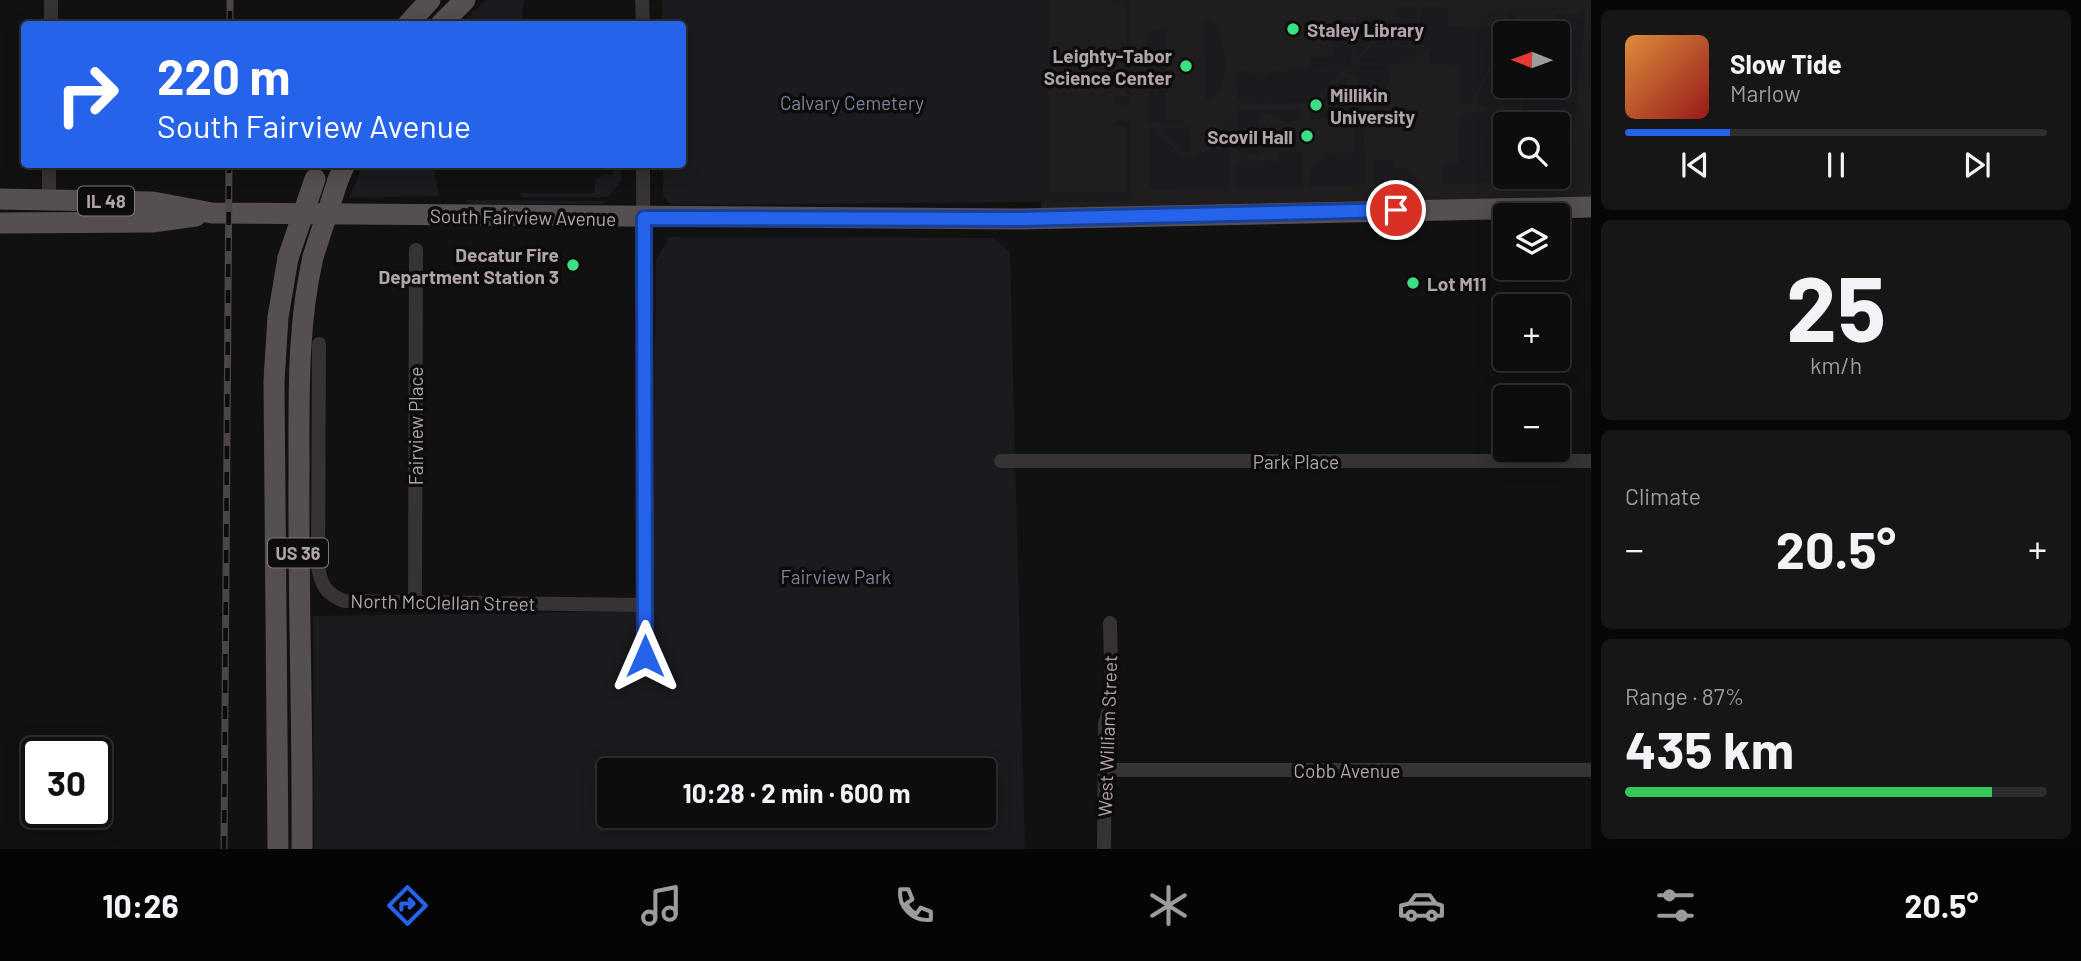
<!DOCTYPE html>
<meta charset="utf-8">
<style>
body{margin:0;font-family:Barlow,sans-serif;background:#171616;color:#f1f3f6;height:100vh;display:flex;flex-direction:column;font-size:26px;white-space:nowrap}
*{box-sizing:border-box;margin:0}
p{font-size:23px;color:#9b9c9d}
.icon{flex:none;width:38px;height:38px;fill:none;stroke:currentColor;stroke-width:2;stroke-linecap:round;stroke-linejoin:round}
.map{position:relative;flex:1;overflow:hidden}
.sheet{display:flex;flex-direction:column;gap:10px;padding:10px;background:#080707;width:490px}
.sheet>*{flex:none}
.banner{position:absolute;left:21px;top:21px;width:665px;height:147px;border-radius:7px;box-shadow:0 4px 18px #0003,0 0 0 2px #2e2d2e;background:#2563eb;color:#fff;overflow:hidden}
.needle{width:46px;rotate:271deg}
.buttons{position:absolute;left:1493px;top:21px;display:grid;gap:14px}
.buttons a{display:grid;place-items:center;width:77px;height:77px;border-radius:7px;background:#0e0d0d;box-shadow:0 4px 18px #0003,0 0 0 2px #2e2d2e;font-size:35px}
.speed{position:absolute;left:21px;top:737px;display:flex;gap:14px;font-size:35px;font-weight:700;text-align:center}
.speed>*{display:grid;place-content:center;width:91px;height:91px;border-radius:50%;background:#0e0d0d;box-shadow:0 4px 18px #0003,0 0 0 2px #2e2d2e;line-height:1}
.speed .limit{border:4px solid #111;border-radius:10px;background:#fff;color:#111}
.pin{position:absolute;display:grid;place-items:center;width:60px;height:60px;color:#fff;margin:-30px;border:4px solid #fff;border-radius:50%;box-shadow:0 2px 7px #0007}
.me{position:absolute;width:77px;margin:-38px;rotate:0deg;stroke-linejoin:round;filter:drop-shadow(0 0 5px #0008)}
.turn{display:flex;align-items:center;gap:24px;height:147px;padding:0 21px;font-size:32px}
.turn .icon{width:91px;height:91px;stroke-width:2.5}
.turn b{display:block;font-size:49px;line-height:60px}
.big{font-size:52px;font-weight:700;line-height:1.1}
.sheet .widget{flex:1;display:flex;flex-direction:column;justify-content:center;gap:10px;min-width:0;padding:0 24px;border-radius:10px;background:#171616}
.sheet .dial{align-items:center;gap:0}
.dial b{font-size:91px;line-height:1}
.song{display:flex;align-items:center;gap:21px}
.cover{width:84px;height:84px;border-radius:10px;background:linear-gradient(135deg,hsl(30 70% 55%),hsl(0 70% 35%))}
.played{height:7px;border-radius:4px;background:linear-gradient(90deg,#2563eb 25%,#2e2d2e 25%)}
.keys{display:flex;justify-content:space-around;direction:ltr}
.heat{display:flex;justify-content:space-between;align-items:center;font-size:38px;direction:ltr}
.charge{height:10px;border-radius:5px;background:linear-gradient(90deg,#34c759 87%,#2e2d2e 0)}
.trip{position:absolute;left:597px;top:758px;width:399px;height:70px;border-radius:7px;background:#0e0d0d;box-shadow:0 4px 18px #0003,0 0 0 2px #2e2d2e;font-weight:700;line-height:70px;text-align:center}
.tab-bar{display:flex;height:112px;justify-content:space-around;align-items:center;background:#060505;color:#9b9c9d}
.tab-bar .icon{width:49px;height:49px}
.tab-bar .active{color:#2563eb}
.tab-bar b{font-size:32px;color:#f1f3f6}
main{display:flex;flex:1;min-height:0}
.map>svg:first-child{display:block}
.built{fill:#1f1d1d;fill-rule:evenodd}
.green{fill:#1b1b1f;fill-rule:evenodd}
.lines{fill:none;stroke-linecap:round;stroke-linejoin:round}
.minor{stroke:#373234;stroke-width:14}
.primary{stroke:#554f52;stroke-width:21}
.rail-casing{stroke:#4b4548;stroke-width:7}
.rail{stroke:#0d0c0c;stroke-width:4.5;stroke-dasharray:13;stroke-linecap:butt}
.primary-bridge{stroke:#554f52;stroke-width:21}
.route-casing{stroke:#184099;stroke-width:18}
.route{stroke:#2563eb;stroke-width:12}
.poi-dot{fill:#3cdf83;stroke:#0d0c0c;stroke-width:2.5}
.labels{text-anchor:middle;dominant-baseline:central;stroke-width:7;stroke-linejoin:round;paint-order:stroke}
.shield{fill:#0d0c0c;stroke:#80767b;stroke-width:2}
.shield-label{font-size:18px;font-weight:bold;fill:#b1a3ab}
.poi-label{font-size:19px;font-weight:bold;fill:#b1a3ab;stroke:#0d0c0c;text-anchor:start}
.park-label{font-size:19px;fill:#7c819b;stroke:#0d0c0c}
.street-label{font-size:19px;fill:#b1a3ab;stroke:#0d0c0c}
</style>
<main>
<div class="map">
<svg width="1591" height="849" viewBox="0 0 1591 849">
<rect width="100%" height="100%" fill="#121111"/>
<path class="built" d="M1042,0H1591V207L1041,215ZM1505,33H1558V86H1505ZM1505,124H1558V177H1505Z"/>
<path class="green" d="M486,0H524L521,24H459Z
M662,0H1050V192H1126V127L1114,124L1117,120L1131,121V193H1135L1129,201L671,205L663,195V165L682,164V24H662Z
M1114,0H1128L1130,3V104L1117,105L1114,101L1116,97L1126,96V3H1114Z
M1584,4L1585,16L1557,26L1519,27L1557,28L1584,18L1585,20L1570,166L1558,152V124H1534L1523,111L1522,86H1558V33H1512L1519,27L1508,24V13L1514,14L1515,24H1554L1555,14H1579Z
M1398,7H1417L1416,62L1360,63L1359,58L1390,28Z
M1421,7H1447L1448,27L1505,28L1504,44L1474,94L1473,103L1460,102L1461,65L1429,64V50H1419Z
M1356,17H1378L1384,27L1357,57Z
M1334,18L1352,21L1351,63L1342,70H1285L1310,68V57H1333Z
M1211,20C1227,39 1234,90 1206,102L1204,22Z
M1152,29H1166V120H1184V123H1149L1148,34Z
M1505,46V86H1519L1518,104L1478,107L1479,92Z
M1355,65H1388L1389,83L1381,90L1374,82L1367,89L1349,72Z
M1236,71H1252L1253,74L1267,75V71L1338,72L1339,75L1310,103L1238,102Z
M1345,77L1348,80L1342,87L1363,108L1365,181L1361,186L1309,187L1311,166L1334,151L1335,155L1355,154L1354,116L1311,120L1312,108Z
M1238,109H1298L1301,121H1280L1279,115H1259V155H1244L1236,148Z
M1516,109L1529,124H1505V177H1556L1509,182L1442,184V165L1459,164L1460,115Z
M1225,126H1230V188L1149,189V128C1167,132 1171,155 1191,158L1213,148Z
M1158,127H1190L1191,154L1181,151Z
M1303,151V188H1237L1236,168L1243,162L1279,161V152Z
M1374,160H1393V168H1406L1420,184L1376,185L1373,181Z
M363,164L421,165L428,169L433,165L439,196L349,198Z
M614,165H621V181L608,197H521L520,193H595V181L603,175H613Z
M464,200L603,201L606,204H471Z
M669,237L993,238L1010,252L1025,849H314L313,616L652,611L656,260ZM609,770H984V816H609Z"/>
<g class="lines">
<path class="minor" d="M642,0L643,24
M51,24V0
M643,164L645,656
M49,199V164
M319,344L318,566C321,585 326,594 344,601L645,605
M1001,461H1591
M415,603L416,250
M1104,770H1591
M1104,849L1105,724L1112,698L1110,623"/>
<path class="primary" d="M408,24L430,0
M441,24L465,0
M338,180L345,164
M0,199L153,202L212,213L1019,219L1591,207
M0,223L152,222L196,216
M278,849L274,381L278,317L288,258
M302,849C303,723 298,596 299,470C299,398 297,327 313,257"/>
<g class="rail-casing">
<path id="rail" d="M230,24V0
M224,849L229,164"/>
</g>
<use href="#rail" class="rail"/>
<path class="primary-bridge" d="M313,257L338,180
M288,258L315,179"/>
</g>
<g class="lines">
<g class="route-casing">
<path id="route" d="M645,656L644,218L1019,219L1396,210"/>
</g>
<use href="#route" class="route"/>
</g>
<g class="poi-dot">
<circle cx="1293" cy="29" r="7"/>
<circle cx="1186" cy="66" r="7"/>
<circle cx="1316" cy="105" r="7"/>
<circle cx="1307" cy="136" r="7"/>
<circle cx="573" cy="265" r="7"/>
<circle cx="1413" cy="283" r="7"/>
</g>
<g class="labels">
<g class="shield">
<rect x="78" y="186.5" width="56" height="29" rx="5"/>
<rect x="268" y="538.5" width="60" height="29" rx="5"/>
</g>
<g class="shield-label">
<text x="106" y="201">IL 48</text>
<text x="298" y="553">US 36</text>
</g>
<g class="poi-label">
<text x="1307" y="29">Staley Library</text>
<text x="1172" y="55" text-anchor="end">Leighty-Tabor<tspan x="1172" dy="22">Science Center</tspan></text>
<text x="1330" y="94">Millikin<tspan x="1330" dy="22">University</tspan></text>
<text x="1293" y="136" text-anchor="end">Scovil Hall</text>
<text x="559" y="254" text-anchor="end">Decatur Fire<tspan x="559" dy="22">Department Station 3</tspan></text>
<text x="1427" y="283">Lot M11</text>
</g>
<g class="park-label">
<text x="852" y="102">Calvary Cemetery</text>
<text x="836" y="576">Fairview Park</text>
</g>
<g class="street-label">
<text transform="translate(523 217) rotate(1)">South Fairview Avenue</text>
<text transform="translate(415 426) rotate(-90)">Fairview Place</text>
<text x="1296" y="461">Park Place</text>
<text transform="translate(443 602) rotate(1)">North McClellan Street</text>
<text transform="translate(1107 736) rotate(-88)">West William Street</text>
<text x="1347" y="770">Cobb Avenue</text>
</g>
</g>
</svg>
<div class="buttons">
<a><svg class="needle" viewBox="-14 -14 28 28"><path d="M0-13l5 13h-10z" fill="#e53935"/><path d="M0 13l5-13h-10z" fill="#9b9c9d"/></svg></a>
<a><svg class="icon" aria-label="search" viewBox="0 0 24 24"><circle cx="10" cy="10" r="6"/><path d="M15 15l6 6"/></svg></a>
<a><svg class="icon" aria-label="layers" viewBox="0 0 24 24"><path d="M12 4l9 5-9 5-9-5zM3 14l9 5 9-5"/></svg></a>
<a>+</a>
<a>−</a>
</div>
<div class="speed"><div class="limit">30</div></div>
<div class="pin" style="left:1396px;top:210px;background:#d93025"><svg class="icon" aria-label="arrive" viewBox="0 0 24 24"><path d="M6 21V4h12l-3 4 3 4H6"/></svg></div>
<svg class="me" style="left:645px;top:656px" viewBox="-20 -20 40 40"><path d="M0-17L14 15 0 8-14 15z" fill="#2563eb" stroke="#fff" stroke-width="4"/></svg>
<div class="trip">10:28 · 2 min · 600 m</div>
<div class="banner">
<div class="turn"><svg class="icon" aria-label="right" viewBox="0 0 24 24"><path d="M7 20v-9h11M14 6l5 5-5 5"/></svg><div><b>220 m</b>South Fairview Avenue</div></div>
</div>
</div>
<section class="sheet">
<div class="widget">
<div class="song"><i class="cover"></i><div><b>Slow Tide</b><p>Marlow</p></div></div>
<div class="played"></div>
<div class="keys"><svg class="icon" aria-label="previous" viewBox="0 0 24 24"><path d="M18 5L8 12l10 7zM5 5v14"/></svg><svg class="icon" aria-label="pause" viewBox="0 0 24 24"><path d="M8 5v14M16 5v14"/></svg><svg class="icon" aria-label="next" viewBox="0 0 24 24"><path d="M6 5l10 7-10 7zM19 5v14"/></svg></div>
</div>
<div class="widget dial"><b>25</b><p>km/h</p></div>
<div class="widget"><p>Climate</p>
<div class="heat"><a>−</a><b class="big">20.5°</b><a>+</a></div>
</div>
<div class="widget"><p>Range · 87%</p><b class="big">435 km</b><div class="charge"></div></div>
</section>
</main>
<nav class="tab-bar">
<b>10:26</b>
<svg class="icon active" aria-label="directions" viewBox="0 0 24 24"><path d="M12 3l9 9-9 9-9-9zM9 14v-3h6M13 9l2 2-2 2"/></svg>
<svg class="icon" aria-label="music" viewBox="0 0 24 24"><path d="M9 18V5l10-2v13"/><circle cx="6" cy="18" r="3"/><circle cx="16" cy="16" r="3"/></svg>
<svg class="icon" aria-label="phone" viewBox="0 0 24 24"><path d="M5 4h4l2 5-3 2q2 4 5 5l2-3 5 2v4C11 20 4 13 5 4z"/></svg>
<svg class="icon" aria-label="climate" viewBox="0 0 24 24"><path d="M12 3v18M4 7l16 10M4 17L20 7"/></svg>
<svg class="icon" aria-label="car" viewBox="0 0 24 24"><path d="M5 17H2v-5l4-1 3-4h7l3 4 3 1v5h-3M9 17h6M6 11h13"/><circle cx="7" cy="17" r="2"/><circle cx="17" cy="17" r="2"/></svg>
<svg class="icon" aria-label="filters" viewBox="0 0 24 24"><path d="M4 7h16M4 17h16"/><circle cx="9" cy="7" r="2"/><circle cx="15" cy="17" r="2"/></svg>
<b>20.5°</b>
</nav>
